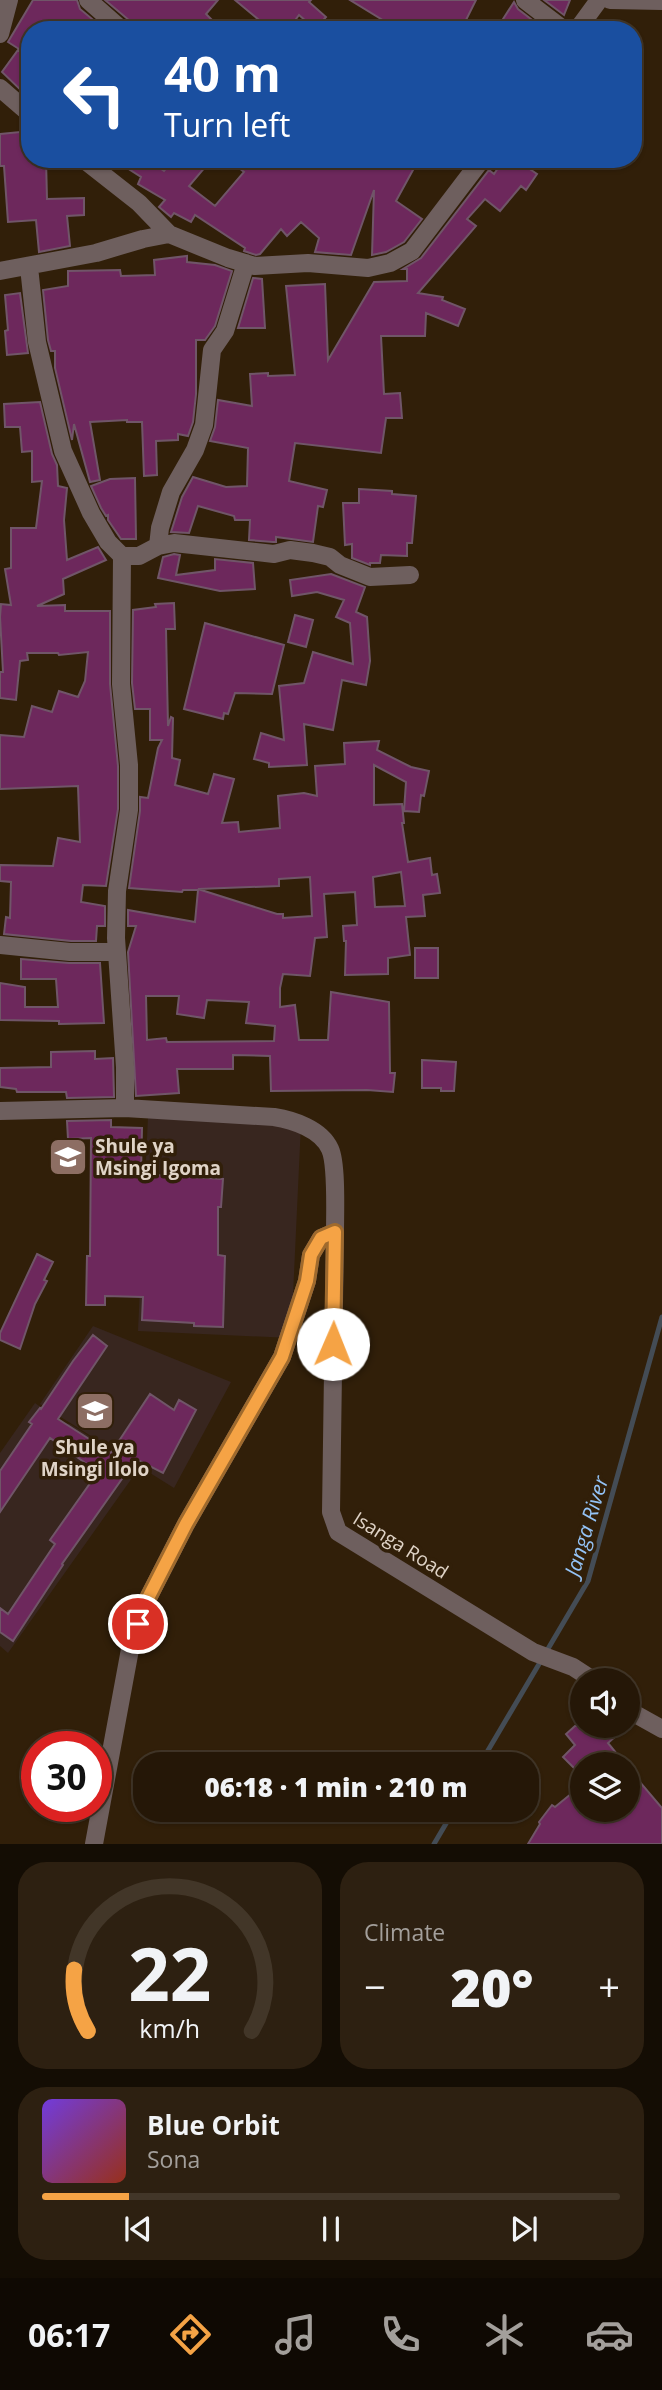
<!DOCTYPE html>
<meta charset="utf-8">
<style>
body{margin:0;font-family:"Open Sans",sans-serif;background:#2d2011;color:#f1f3f6;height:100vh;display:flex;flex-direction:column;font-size:26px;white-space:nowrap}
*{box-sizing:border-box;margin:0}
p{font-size:23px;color:#a39f9b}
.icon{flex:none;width:38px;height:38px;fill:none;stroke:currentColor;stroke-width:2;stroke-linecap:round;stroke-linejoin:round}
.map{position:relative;height:1844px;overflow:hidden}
.panel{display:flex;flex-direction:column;gap:18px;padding:18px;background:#140d04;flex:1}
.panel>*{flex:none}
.guide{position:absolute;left:21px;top:21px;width:621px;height:147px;border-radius:28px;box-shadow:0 2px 5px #0004,0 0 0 2px #423628;background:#1a4fa0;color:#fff;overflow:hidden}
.tools{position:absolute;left:570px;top:1668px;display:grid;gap:14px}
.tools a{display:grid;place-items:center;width:70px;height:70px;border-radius:50%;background:#251707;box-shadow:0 2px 5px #0004,0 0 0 2px #423628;font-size:35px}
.speed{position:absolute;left:21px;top:1731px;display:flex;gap:14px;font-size:35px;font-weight:700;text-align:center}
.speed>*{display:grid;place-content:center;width:91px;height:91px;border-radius:50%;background:#251707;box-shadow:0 2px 5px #0004,0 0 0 2px #423628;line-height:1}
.speed .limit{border:10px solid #d22;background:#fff;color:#111}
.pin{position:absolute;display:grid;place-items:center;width:60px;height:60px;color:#fff;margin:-30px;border:4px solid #fff;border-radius:50%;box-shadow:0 2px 7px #0007}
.me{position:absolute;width:77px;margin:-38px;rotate:1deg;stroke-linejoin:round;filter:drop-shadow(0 0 5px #0008)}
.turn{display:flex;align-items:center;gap:24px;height:147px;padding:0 28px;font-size:32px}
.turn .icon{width:91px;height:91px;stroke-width:2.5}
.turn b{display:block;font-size:49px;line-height:60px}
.big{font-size:52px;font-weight:800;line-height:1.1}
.panel .widget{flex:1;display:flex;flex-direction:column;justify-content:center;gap:10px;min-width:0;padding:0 24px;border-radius:28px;background:#2d2011}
.panel .dial{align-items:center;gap:0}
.dial svg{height:182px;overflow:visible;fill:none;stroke:#423628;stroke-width:7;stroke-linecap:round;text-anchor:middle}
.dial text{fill:#f1f3f6;stroke:none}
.song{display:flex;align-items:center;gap:21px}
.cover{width:84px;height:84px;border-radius:10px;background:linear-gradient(135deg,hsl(260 70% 55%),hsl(10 70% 35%))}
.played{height:7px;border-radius:4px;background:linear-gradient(90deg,#f5a345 15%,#423628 15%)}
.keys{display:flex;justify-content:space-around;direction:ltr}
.heat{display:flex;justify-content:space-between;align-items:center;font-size:38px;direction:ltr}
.panel .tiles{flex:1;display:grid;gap:18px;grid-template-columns:1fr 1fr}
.widget:last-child{grid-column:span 2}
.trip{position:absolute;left:133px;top:1752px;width:406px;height:70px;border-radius:28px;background:#251707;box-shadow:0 2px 5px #0004,0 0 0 2px #423628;font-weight:800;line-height:70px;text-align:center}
.menu{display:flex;height:112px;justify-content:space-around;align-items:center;background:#0f0903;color:#a39f9b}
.menu .icon{width:49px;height:49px}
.menu .current{color:#f5a345}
.menu b{font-size:32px;color:#f1f3f6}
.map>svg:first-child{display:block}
.education{fill:#38261f}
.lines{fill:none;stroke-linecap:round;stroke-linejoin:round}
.stream{stroke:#444c55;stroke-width:5}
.building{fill:#6d285c;stroke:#705568;stroke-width:2;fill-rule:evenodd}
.minor{stroke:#6e5f5e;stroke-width:18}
.route-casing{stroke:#9f6a2d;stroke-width:18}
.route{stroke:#f5a345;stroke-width:12}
.labels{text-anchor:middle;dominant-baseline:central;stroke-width:7;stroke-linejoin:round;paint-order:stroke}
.poi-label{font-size:19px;font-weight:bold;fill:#e0d4c7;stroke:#311f09;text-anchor:start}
.street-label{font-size:19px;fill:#e0d4c7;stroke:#311f09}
.water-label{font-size:21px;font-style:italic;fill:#94c3f6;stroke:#311f09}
</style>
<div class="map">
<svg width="662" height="1844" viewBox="0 0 662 1844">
<rect width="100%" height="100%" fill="#311f09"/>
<path class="education" d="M148,1117L301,1124L291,1338L138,1331Z
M93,1326L231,1382L174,1488L40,1404Z
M35,1403L62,1423L70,1424L92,1438L137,1471L8,1653L0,1646V1453Z"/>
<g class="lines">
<path class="stream" d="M480,1764L588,1581L662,1317
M434,1844L454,1810"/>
</g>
<path class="building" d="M33,0H77L80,9L103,28L30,30V56L8,42Z
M105,0H218L206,14L222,30H133L130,21Z
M235,0H311L309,2L326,17L315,29L299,15L288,30H251L259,20Z
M350,0H476L461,30H399Z
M544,0H570L564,15Z
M514,2L518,9L540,26L537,30H531L518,21L512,30H496Z
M18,50L30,59V99L2,72Z
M30,131V159H46L47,199L84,198V215L67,216L70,246L39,252L36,220L8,222L4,166H0V134Z
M113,159H147L164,171L174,159H212L189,186L215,206L244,172L228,159H419L396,201L422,219L404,242L386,252L372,255L374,190L351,255L315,252L319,238L301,222L287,236L281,229L260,254L256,255L244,251L245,248L195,215L191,222L174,213L171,217L159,207L165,200L138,184L141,177Z
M504,159H515L537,174L526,190L521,186L500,211L485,199L467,219L476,226L418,293L443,297L442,300L465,309L458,326L426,313L425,336H381L384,394L400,393L402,418H386L381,453L295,443L289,481L327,490L323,507L318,506L313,542L276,537V542H273L249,540L250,520H235L234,516L198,506L189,533L171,532L182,497L193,477L226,487L247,486L248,448L210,441L215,427L218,400L252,406L250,374L268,373V376L295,375L286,286L325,284L328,360L374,282L407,281V269H403L421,258L489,170L494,174Z
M187,256V262L215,265L232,271L215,326L205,340H196V394L193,422L188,436L178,434V440L156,441L157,475L144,476L142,422H127V420L90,422L100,480L90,482L74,424L72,440L55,368V351H51L48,340L43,290L68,286V271L120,270L121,276L155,275L154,260Z
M253,278L262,279L265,328H238Z
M20,293L28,353L7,355L5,331L8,330L5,295Z
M40,402L52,454L57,465L58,486L67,488L64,520L67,560L98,547L106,560L63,579L64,594L37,606L65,605V611H110V684L118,766V809L106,886L83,885L81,902L105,906V926H97L96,941H71L4,934L6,917L10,918L11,882L0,881V865L53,866L58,838L80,842L78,786L0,789V735L24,737L32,706L52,712L59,691L78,697L85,681L88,652L59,655L58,653H27L28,660L20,661L16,700L0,698V672H3L0,617L1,604L11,605L5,569L11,568V528H36L42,481L32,482V451L22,452L20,427H5L4,404Z
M135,478L136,539H121L108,520V515L106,516L101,508L91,486L110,479Z
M359,489L392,491V494L416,496L412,543H407V556L381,555L380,563H370V565L352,558V544L345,545L343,503H359Z
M174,554L180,555L176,575L215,570V559L253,563L255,589L220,591L158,578L163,557Z
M331,574L365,587L356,612L367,617L370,661L366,685L342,680L333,730L304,724L307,765L269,767V763L254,759L261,733L284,740L279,686L304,683L313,652L353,664L350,623L336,617L344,600L317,592L292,596L290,580Z
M174,603L175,629H166L168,726L171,717L173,718L172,758L180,760L175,785L208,794L214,774L234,779L222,823L238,822L239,832L280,828L278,796L304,793L317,796L315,766L345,764L344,743L379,741L377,750L411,767L429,771L424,796L421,795L419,812L404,811L406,782L374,765V805L402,804L404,823H402L408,862L430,858L432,875L437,874L440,893L423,895L425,916L406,917L410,955L388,958V974L345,975L346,941H344L343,926L357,925L355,892L324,894L327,937L315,938L310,976L283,974L280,988V1007L295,1005L299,1040H328L331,992L389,1002L390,1073H395L393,1092L367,1090L271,1091L270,1056L233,1055V1069H177L179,1093L136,1096L128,952L136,926H128V910L195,922L198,890H183L182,892L129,888L140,811V797L148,798L158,748L162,740H150V709H135L132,683L133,610L156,607L155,604ZM401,872L405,906L375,907L373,877ZM310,877L312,916L283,918V914H277L198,889L279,886V879ZM146,996H179L177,1014L204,1018L207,1000L249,1002L246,1023L275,1026L274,1041L167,1042L166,1038L147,1040Z
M295,615L313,620L306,647L288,642Z
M205,623L284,645L272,694L235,693L228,714L224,713L223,719L184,709Z
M415,948H438V978H415Z
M21,959L69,963H100L104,1023L59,1024V1021L0,1020V983L25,987V1007H58L56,979H21Z
M95,1051V1059L113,1058L114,1097L67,1098L66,1092H17L16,1089L0,1087V1068L51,1067V1052Z
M422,1060L456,1062L454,1091H441V1088H422Z
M111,1120V1127L142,1128L141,1174L223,1179L221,1207H218V1255L225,1256L223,1327L194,1326V1323L142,1320L143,1297L105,1296V1305H86L87,1256H90L91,1138L68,1139L67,1121Z
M37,1254L53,1262L44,1280L47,1281L35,1304L20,1349L0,1340V1333Z
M93,1335L107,1346L58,1419L111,1453L150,1394L174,1410L179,1400L196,1410L163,1473L136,1459L62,1564L63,1565L13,1641L0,1632V1608L8,1614L55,1544L50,1540L98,1472L50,1438L0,1512V1471L32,1424L29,1422L40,1408L41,1409L73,1361Z
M575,1726H590L597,1733L607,1726L616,1736L608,1743L625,1764H583V1777L563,1757L575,1745L566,1734Z
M628,1768L662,1808V1844H528L540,1824L539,1822L552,1805L555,1807L583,1784V1810H628Z"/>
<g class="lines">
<path class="minor" d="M88,0L122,30
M525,0L564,30
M610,0L662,1
M577,30L599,0
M0,34L9,0
M0,88L30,114
M83,159L139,203L169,234
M29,267L37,342L63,451L91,513L108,542L122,556H139L158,546L174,543L274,554L290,550L313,553L330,557L340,565L370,577L410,575
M0,271L96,253L143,239L169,234L228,258L255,266L308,263L368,268L390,263L412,251L482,159
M158,546L160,528L171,492L195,450L204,425L212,350L225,331L246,263
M122,556L121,684L129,765V810L117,891L116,938L125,1067V1108
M0,945L70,952H117
M0,1111L125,1108L274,1117C293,1120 321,1129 330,1149C337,1164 335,1213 335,1232L321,1238L311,1255L307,1281L282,1357L186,1524L145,1604L131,1644L94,1844
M335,1232L331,1512L338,1532L533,1652L573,1667L593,1680
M628,1710L662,1729"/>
</g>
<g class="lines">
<g class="route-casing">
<path id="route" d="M138,1624L145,1604L186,1524L282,1357L307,1281L311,1255L321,1238L335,1232L333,1344"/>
</g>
<use href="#route" class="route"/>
</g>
<defs>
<g id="school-square" transform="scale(2.0125)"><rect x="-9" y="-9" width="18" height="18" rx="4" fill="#8d6e63" stroke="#311f09"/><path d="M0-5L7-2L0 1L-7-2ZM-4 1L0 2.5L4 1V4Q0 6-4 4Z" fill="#fff"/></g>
</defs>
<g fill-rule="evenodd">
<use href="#school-square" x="68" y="1157"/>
<use href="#school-square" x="95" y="1411"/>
</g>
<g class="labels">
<g class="poi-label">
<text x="95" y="1146">Shule ya<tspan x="95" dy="22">Msingi Igoma</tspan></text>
<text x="95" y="1447" text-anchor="middle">Shule ya<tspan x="95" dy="22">Msingi Ilolo</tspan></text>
</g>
<g class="street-label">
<text transform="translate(401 1545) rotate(32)">Isanga Road</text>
</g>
<g class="water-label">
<text transform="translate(586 1526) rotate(-73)">Janga River</text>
</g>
</g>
</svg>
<div class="tools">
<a><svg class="icon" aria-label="sound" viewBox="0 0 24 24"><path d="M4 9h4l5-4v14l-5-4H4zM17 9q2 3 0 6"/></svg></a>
<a><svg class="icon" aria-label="layers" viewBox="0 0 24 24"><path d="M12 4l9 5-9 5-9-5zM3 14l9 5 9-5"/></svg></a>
</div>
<div class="speed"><div class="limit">30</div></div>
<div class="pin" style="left:138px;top:1624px;background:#d93025"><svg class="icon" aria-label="arrive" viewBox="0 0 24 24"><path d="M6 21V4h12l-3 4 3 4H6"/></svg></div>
<svg class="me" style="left:333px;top:1344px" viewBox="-20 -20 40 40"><circle r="19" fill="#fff"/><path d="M0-13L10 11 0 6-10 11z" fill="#f5a345"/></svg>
<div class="trip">06:18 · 1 min · 210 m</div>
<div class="guide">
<div class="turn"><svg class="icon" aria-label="left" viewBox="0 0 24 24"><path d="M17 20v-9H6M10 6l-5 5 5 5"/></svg><div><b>40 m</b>Turn left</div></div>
</div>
</div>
<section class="panel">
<div class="tiles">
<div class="widget dial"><svg viewBox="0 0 100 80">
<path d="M14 69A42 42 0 1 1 86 69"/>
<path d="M14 69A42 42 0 0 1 8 42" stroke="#f5a345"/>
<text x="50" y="56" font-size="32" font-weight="700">22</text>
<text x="50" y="72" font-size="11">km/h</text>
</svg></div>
<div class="widget"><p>Climate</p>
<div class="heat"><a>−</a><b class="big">20°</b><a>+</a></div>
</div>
<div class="widget">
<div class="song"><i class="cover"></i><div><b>Blue Orbit</b><p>Sona</p></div></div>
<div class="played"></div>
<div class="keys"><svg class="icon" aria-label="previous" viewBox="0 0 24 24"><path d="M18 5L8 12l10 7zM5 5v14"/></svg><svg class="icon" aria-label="pause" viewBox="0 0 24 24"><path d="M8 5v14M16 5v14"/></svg><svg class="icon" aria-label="next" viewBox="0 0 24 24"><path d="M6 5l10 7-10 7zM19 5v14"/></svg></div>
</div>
</div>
</section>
<nav class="menu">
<b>06:17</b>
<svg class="icon current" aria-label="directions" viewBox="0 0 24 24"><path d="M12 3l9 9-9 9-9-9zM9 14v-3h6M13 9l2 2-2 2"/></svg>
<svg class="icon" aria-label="music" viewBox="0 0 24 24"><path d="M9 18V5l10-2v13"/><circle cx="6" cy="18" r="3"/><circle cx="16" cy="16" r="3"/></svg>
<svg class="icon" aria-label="phone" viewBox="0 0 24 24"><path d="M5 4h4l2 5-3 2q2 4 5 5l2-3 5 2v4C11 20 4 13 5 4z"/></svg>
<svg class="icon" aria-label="climate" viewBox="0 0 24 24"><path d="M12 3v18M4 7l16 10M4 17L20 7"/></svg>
<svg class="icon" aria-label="car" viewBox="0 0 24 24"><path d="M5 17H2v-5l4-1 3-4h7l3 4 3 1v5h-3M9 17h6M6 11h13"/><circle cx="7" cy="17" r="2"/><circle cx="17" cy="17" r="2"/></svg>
</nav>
